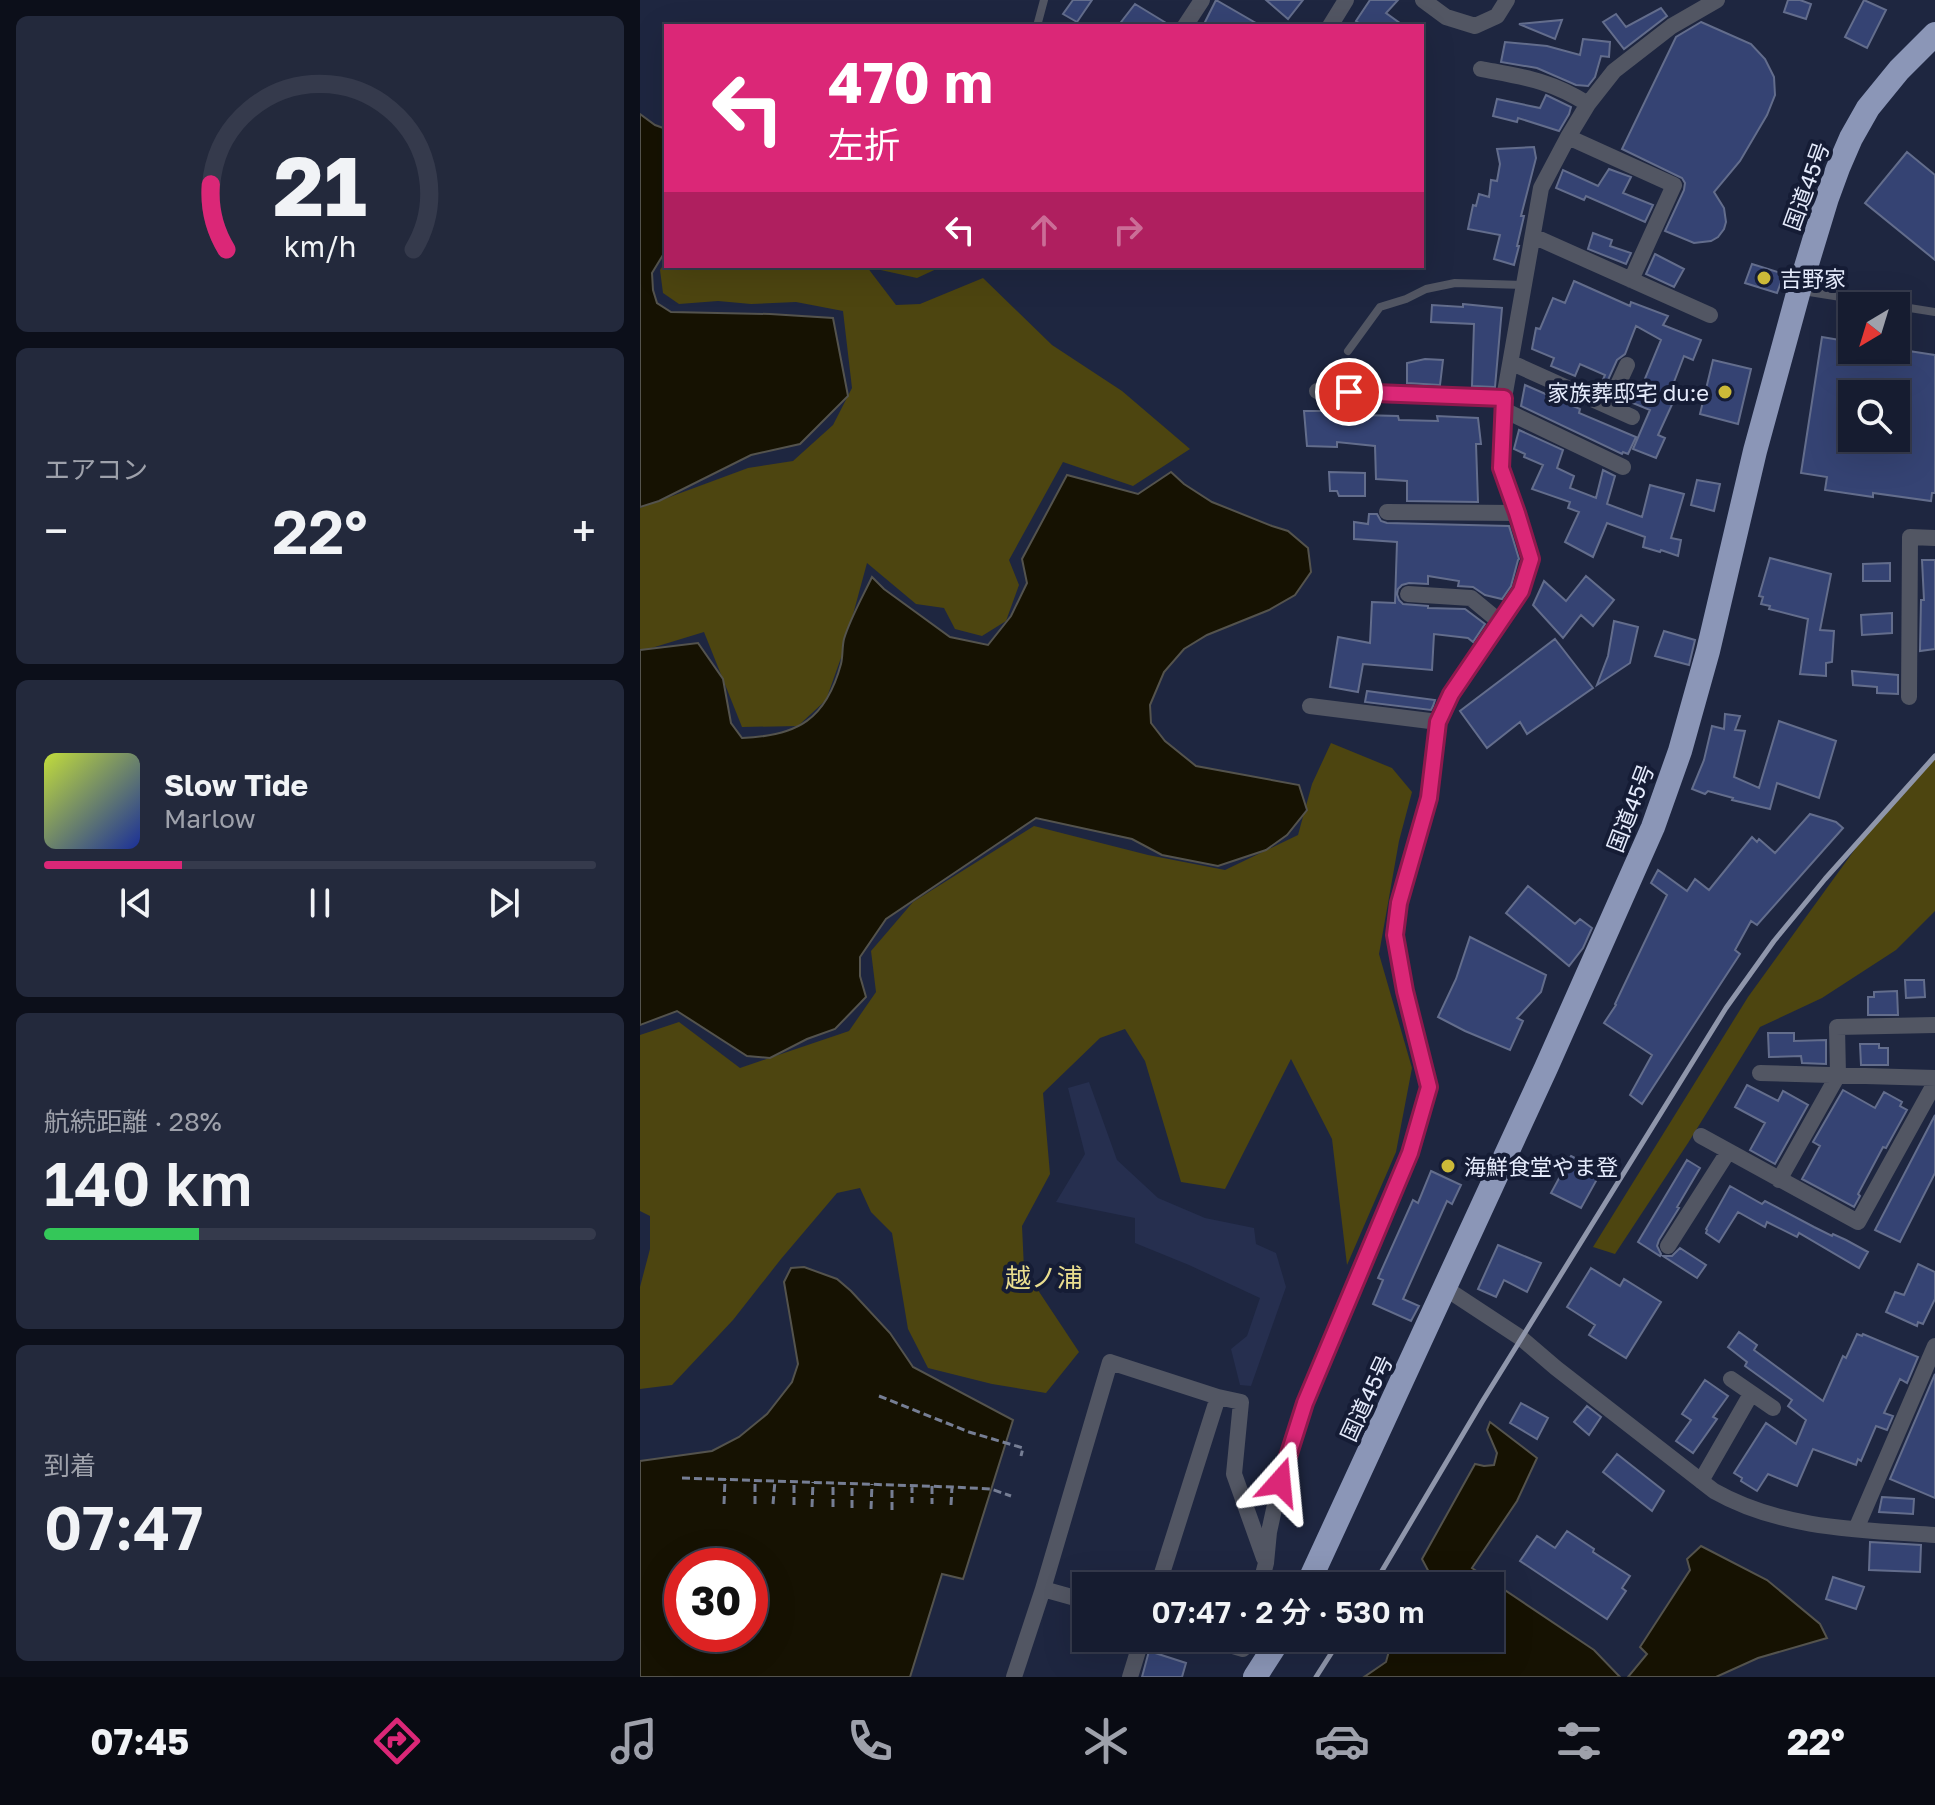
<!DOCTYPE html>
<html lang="ja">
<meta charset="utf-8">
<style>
body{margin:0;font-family:"Golos Text","Noto Sans JP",sans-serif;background:#23293c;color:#f1f3f6;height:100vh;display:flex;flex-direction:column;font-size:30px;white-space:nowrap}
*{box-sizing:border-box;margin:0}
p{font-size:26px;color:#9ea1ab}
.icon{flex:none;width:44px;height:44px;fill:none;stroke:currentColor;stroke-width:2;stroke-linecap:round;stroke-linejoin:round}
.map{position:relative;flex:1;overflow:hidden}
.panel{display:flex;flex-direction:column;gap:16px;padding:16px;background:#0c0f1a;width:640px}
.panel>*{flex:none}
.hud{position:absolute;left:24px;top:24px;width:760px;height:244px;border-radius:0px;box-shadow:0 8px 32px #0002,0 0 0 2px #353a4c;background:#db2777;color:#fff;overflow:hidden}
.needle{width:52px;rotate:218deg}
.buttons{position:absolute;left:1198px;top:292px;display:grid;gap:16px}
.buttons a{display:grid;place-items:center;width:72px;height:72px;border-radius:0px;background:#161c30;box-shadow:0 8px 32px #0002,0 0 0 2px #353a4c;font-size:40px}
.speed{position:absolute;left:24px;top:1548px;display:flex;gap:16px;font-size:40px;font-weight:700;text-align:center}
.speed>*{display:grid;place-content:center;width:104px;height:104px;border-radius:50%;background:#161c30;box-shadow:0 8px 32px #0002,0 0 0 2px #353a4c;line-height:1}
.speed .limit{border:12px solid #d22;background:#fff;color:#111}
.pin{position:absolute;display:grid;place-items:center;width:68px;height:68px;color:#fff;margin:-34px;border:4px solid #fff;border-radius:50%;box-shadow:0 2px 8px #0007}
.me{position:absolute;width:88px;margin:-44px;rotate:18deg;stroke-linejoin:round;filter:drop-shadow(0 0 6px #0008)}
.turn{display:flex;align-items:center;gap:28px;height:168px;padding:0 32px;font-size:36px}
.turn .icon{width:104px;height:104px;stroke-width:2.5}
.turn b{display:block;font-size:56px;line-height:68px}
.lanes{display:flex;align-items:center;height:76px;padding:0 32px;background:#0003;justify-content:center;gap:40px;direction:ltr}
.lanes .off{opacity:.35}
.big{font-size:60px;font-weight:600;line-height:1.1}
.panel .widget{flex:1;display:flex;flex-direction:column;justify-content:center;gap:12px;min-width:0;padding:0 28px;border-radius:12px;background:#23293c}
.panel .dial{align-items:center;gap:0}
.dial svg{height:208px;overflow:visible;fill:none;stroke:#353a4c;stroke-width:7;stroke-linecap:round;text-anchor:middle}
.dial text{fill:#f1f3f6;stroke:none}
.song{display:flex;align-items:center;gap:24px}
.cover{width:96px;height:96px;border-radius:12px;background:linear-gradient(135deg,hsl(70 70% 55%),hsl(230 70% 35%))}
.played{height:8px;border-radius:4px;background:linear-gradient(90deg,#db2777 25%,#353a4c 25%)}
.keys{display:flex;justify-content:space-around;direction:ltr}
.heat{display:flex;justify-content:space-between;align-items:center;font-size:44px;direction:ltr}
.charge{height:12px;border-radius:6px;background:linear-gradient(90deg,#34c759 28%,#353a4c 0)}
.trip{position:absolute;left:432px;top:1572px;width:432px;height:80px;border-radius:0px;background:#161c30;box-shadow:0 8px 32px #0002,0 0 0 2px #353a4c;font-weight:600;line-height:80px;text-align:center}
.tab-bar{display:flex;height:128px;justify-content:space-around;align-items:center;background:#090b13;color:#9ea1ab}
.tab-bar .icon{width:56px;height:56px}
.tab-bar .selected{color:#db2777}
.tab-bar b{font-size:36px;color:#f1f3f6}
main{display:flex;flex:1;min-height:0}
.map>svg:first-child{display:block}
.built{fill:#262f4f}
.green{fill:#4d4510}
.water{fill:#161202;stroke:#54534d;stroke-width:2;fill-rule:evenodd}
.building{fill:#354373;stroke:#636d8c;stroke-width:2;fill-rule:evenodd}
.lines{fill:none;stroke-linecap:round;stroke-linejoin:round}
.path{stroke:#767e94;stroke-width:3;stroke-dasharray:8 4;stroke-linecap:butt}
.lane{stroke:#525663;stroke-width:8}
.street{stroke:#525663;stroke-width:16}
.highway{stroke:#8b96b7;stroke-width:24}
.rail{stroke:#8f96ab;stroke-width:5}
.route-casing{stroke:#8e194d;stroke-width:20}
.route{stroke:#db2777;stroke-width:14}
.poi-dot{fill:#ccb938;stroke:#151c35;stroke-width:3}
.labels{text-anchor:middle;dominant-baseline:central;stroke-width:8;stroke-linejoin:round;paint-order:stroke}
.street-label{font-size:22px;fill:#e5ebfc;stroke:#151c35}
.poi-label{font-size:22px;fill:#e5ebfc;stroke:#151c35;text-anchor:start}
.quarter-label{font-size:26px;fill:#eade8f;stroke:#151c35}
</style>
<main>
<section class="panel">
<div class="widget dial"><svg viewBox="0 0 100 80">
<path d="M14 69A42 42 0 1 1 86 69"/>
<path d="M14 69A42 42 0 0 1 8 44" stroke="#db2777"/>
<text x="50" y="56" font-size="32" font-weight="700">21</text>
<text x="50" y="72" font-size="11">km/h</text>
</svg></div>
<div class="widget"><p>エアコン</p>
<div class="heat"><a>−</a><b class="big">22°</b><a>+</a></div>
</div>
<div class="widget">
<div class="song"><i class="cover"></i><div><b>Slow Tide</b><p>Marlow</p></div></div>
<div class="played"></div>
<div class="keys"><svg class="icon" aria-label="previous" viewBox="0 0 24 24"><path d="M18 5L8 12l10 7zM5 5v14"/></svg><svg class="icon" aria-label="pause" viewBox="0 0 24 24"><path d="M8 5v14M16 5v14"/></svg><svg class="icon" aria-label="next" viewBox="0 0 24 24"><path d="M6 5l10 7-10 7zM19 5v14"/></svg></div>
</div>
<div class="widget"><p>航続距離 · 28%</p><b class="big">140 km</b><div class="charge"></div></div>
<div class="widget"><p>到着</p><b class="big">07:47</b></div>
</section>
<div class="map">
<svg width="1295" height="1677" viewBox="0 0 1295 1677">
<rect width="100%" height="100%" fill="#1e2640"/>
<path class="built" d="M449,1082L477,1160L518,1198L565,1218L614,1228L616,1244L636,1253L646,1287L611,1386L600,1385L591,1349L607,1336L620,1298L549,1265L495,1243V1218L416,1202L445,1154L428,1088Z"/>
<path class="green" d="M26,261V266H303L277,278L227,267L256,305L280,304L343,278L412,345L482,391L550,449L493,486L423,462L369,560L379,585L366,621L342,636L315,629L304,608L276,604L227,563L202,655L186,700L158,726L102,727L64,632L5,650L0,649V508L108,468L153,461L193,425L212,388L203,311L156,302L111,304L78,301L39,304L23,293L20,270Z
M691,743L752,768L772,792L759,841L739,954L772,1068L756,1152L707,1265L692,1139L651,1059L585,1189L541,1182L505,1061L485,1029L460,1038L403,1093L410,1174L382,1226L384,1269L439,1352L406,1393L352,1384L288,1368L268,1329L252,1233L231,1212L220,1188L197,1193L141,1259L93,1320L32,1385L0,1389V1287L10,1249V1216L0,1211V1035L39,1022L100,1068L209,1031L236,992L231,951L273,902L394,826L508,855L585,870L658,835L672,784Z
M1295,756V911L1256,950L1182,998L1120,1027L1048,1143L975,1254L953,1247L1108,997L1234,823Z"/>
<path class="water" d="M0,114L15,125L26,129V250L12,273L13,290L17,303L31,312L130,314L193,318L208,396L160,444L111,455L19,501L0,507Z
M531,472L544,484L572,502L632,526L648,531L668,548L671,572L655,595L629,610L567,635L544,649L524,672L510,705L511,723L525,741L556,766L659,785L667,810L647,835L626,850L578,866L522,855L492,839L396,818L246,919L220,957V976L226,997L195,1029L167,1039L130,1058L107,1056L37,1011L0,1025V650L58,643L83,679L91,723L102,738C158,736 186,719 201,664C203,656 202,647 204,639C210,619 223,596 232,577L244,589L310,637L348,645L371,616L387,583L382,559L427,475L498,494Z
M164,1267L197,1279L211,1291L250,1333L273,1367L373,1420L323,1579L302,1574L270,1677H0V1461L72,1451L99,1437L127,1414L152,1382L158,1364L144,1282L151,1268ZM42,1566H110V1634H42Z
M850,1422L897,1458L877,1501L832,1568L954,1650L980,1677H724L746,1662L749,1651L746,1638H850V1586H785L790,1574L782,1559L835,1464L844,1466L854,1465L857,1453L847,1430Z
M1061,1546L1127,1580L1180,1624L1187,1638L1118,1658L1076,1677H988L1007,1654L1000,1647L1050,1570L1047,1559Z"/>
<path class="building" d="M433,0H452L437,22L423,14Z
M576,0L621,26H563Z
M626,0H663L648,19Z
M730,0H758L746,13L764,26H723L716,21Z
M1148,0H1160L1171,4L1166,19L1144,12Z
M1224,0L1246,10L1227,48L1205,37Z
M495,4L531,26H478Z
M1021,8L1027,16L984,49L963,22L976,14L986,27Z
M922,20L915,39L879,24Z
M1061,22L1111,44L1125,59L1134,77L1135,95L1127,115L1100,161L1074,192L1084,208L1086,222L1084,229L1078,237L1071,241L1054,243L1025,231L1044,190L1045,183L1042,178L982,149L1036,37Z
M943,39L970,42L969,57L961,56L955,77L948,86L936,85L897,68L861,62L865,42L907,46L940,55Z
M906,95L931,107L929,114L919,131L878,118L877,122L853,116L857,99L900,108Z
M894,147L896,158L881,216H884L877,246H879L874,265L854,259L860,235L828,229L833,205L836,206L839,194L849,197L851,180L857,181L860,164L857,149Z
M1267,152L1295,175V260L1225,203Z
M969,169L991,177L983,193L1013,205L1005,222L946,196L944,200L916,188L923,170L958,186Z
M953,233L972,240L970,246L991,253L986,264L948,249Z
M1015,254L1044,269L1034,287L1006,274Z
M1112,264L1144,274L1137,293L1105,283Z
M934,281L990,306L991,302L1028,316L1023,325L1061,340L1053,360L1044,356L1029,395L1035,398L1018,435L1025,438L1016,458L993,449L1010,410L983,399L991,382L1002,386L1021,340L996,326L985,354L977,360L963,391L959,389L965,375L940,364L935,376L911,366L914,358L892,349L896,328L900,329L913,298L925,303Z
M823,304L862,308L855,387L832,386L834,324L791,322L792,305L823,307Z
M1182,337L1212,342V350L1256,349L1295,355V493H1292L1291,501L1233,493V497L1185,490L1187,477L1161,473ZM1212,394H1256V438H1212Z
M785,359L803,360L800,385L767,383V363Z
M1073,360L1111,369L1098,424L1060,414Z
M885,385L940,409L939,413L996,437L988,454L983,452L982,454L881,406Z
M696,407H720V415L758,416L759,420L798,421L797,416L838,418L841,444H836L838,502L767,501V481L736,479L735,446L697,442V447L667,446L664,411H696Z
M879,430L923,450L917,468L934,476L930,488L956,498L963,470L975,476L967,504L1002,517L1010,485L1044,494L1031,538L1041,540L1038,556L1021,550L1020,552L1003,547L1005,537L967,523L953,557L925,542L939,512L928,508L930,502L892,489L903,465L884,457L885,454L874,449Z
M689,472L725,473V496H699L697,491H690Z
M1057,480L1080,484L1074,511L1051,505Z
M729,514H737L741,521L747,523L869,526L879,559L878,560L871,586L862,599L845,595L833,587L818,586L819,581L788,576V584L769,583L762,585L758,589L757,594L759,600L763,604L788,606V608L825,609L845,624L833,642L828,638L794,634L792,670L723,664L718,692L690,687L698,637L730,643L732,602L755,603L757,542L714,539V522L728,524Z
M1130,558L1191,574L1180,630L1194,631L1192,662L1186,663V676L1160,674L1168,619L1129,609L1130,606L1121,604L1123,597L1119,596Z
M1282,560H1295V649L1280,651L1281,600H1284Z
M1250,563V581H1223V564Z
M946,576L974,600L953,626L941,615L923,638L893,605L904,581L926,601Z
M1252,613V633L1222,635L1221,615Z
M974,621L998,627L990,663L957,685L968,656Z
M1024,631L1055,640L1049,665L1015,656Z
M915,639L953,688L887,734L880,722L847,748L820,711Z
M1212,671L1258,675V694L1237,693V687L1213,685Z
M727,691L795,700L793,706L791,710L725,702Z
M1085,714L1100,716L1095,730L1105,731L1094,777L1119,788L1139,721L1196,741L1179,798L1137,783L1130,809L1092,800L1093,798L1068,791L1065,794L1052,789L1064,760L1072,726L1084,729Z
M1170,814L1196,822L1203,828L1117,925L1111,921L1095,950L1100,954L1002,1104L990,1095L1012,1055L964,1023L976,1005L975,1004L1027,895L1011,883L1018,870L1047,891L1055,879L1069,890L1112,837L1117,842L1119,839L1135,853Z
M888,886L935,924L940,919L952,928L943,948L929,966L866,913Z
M830,937L906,975L901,992L877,1018L883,1021L870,1050L825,1031L798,1017L816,979Z
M1265,980H1284L1285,997L1266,998Z
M1257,991L1258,1015H1228V997H1234V992Z
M1128,1033H1154V1041L1186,1040V1064L1162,1063L1161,1056L1129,1057Z
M1220,1044H1239V1048H1248V1065H1221Z
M1107,1085L1138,1101L1143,1091L1168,1105L1135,1164L1110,1150L1125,1123L1095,1107Z
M1203,1090L1235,1108L1244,1092L1262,1102L1260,1106L1267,1110L1246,1148L1243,1147L1218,1194L1220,1196L1214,1207L1162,1179L1180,1146L1173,1142Z
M1295,1115V1173L1260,1242L1235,1230Z
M931,1156L961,1172L941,1208L911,1193Z
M1047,1160L1060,1168L1037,1207L1039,1208L1019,1240L1017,1246L1021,1254L1020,1256L998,1242Z
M791,1171L821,1185L812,1204L807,1201L763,1299L779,1306L771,1321L733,1304L743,1280L738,1278L773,1200L778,1203Z
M1090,1186L1122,1204L1125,1201L1174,1227L1192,1236L1193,1234L1206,1240L1228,1252L1219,1268L1159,1233L1157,1237L1127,1222L1125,1227L1098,1212L1079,1242L1066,1233L1067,1230L1066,1229Z
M858,1245L901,1263L887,1292L864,1280L856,1297L838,1289Z
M1040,1248L1066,1265L1057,1278L1023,1256H1032Z
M1278,1264L1295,1272V1299L1283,1324L1278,1322L1277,1326L1246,1312L1255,1292L1264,1295Z
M951,1268L980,1286L984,1279L1021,1302L986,1358L949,1335L955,1325L927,1307Z
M1099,1332L1117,1345L1114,1350L1183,1401L1203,1356L1206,1358L1217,1334L1222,1336L1223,1334L1278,1357L1267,1383L1260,1379L1244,1413L1253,1416L1247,1430L1236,1426L1221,1461L1218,1459L1216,1465L1173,1449L1157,1486L1128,1474L1117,1491L1101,1481L1102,1478L1094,1473L1126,1423L1156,1444L1166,1420L1148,1406L1152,1400L1105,1366L1107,1362L1088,1347Z
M1295,1374V1498L1250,1479Z
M1065,1380L1088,1396L1073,1417L1077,1419L1053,1453L1036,1441L1051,1420L1042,1414Z
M881,1403L908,1418L897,1439L870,1423Z
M947,1406L961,1417L949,1435L934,1422Z
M977,1454L1024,1491L1012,1511L963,1472Z
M1242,1497L1274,1499L1273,1514L1239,1512Z
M927,1531L954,1549L953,1552L990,1576L982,1588L986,1591L967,1619L880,1561L897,1536L915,1548Z
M1230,1542L1281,1545L1280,1572L1229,1570Z
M1193,1577L1224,1587L1216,1609L1186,1599Z
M509,1651L546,1663L542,1677H502Z"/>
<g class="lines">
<path class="path" d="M239,1396L329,1432L383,1448L381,1456
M42,1478L313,1487L351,1489L371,1496
M272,1485V1503
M292,1486V1504
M84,1504L85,1479
M115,1504V1480
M133,1504L135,1481
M154,1505V1481
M311,1505L312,1487
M172,1507L173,1482
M193,1507V1483
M212,1508V1483
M231,1509L232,1484
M252,1510V1485"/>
<path class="lane" d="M397,26L404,0
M1163,291L1295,312
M708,351L740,307L766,299L786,289L815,283L884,285"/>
<path class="street" d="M783,0L806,17L835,26L857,16L867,0
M545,26L562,0
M690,26L706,0
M841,69C883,77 910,80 948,104
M928,137L1034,185L991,280
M893,236L1070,315
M872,363L992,417
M677,391L864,398
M968,406L987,365
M864,410L983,467
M747,512L877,513
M768,594L831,598L860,622
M1269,697L1270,537L1295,538
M670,706L798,722
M1120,1073L1295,1078
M1061,1136L1218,1222L1295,1083
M1139,1180L1198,1075L1197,1027L1295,1025
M1028,1246L1088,1152
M805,1288L881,1338L916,1368L1074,1491C1141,1529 1220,1530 1295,1535
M1091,1379L1133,1408
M578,1397L601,1402L594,1474L624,1558
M1061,1481L1111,1394
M1216,1529L1295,1346
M620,1586L626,1563L629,1532L640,1482L665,1403L770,1153L789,1087L765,991L755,935L759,903L789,798L798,722L811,694L881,591L891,559L877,513L861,468L864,398L901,188L928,137L948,104L974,71L1032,26L1077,0
M446,1601L403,1589L470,1362L578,1397L518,1586
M567,1638L603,1649
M374,1677L403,1589
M490,1677L502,1638"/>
<path class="highway" d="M667,1586L906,1068L1013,827L1040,751L1068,651L1115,451L1159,290L1187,198L1198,168L1211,138L1228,108L1259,70L1295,34
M615,1677L640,1638"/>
<path class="rail" d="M733,1586L842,1402L1086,1008L1134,941L1185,879L1295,756
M676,1677L701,1638"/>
</g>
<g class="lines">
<g class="route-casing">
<path id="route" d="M640,1482L665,1403L770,1153L789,1087L765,991L755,935L759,903L789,798L798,722L811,694L881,591L891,559L877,513L861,468L864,398L709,392"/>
</g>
<use href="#route" class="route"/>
</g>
<g class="poi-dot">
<circle cx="1124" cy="278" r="8"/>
<circle cx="1085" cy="392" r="8"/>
<circle cx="808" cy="1166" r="8"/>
</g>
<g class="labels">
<g class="street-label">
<text transform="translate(1166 186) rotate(-70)">国道45号</text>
<text transform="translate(990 808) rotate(-69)">国道45号</text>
<text transform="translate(726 1398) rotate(-65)">国道45号</text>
</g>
<g class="poi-label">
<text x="1140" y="278">吉野家</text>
<text x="1069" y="392" text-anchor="end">家族葬邸宅 du:e</text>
<text x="824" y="1166">海鮮食堂やま登</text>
</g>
<g class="quarter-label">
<text x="404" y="1277">越ノ浦</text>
</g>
</g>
</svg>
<div class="buttons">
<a><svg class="needle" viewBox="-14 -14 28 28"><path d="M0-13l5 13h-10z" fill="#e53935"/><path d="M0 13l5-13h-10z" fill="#9ea1ab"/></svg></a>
<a><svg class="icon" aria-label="search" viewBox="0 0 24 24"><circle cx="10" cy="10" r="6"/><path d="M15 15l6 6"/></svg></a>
</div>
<div class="speed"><div class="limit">30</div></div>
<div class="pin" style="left:709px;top:392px;background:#d93025"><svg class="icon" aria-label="arrive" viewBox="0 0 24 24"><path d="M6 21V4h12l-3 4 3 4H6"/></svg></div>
<svg class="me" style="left:640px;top:1482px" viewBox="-20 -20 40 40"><path d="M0-17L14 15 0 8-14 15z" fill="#db2777" stroke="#fff" stroke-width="4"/></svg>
<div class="trip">07:47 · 2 分 · 530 m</div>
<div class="hud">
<div class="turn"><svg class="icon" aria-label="left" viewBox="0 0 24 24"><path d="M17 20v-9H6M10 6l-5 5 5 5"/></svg><div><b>470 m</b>左折</div></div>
<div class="lanes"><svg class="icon" aria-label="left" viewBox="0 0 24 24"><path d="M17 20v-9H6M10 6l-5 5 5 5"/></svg><svg class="icon off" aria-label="ahead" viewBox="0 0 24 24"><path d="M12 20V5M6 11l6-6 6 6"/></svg><svg class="icon off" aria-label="right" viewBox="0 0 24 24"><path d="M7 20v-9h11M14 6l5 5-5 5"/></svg></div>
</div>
</div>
</main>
<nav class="tab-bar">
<b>07:45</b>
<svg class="icon selected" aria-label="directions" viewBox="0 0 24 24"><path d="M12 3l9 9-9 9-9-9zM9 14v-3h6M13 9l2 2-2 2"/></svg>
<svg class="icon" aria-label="music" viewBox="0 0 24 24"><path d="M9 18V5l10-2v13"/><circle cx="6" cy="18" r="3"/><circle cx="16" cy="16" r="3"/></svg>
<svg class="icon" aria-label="phone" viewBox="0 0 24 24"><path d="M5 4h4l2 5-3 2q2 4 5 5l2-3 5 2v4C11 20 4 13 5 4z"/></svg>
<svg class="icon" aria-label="climate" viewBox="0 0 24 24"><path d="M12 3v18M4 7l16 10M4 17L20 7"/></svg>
<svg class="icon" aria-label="car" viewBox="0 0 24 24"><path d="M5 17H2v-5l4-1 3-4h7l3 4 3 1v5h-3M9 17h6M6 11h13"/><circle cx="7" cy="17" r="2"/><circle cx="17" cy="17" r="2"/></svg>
<svg class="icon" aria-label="filters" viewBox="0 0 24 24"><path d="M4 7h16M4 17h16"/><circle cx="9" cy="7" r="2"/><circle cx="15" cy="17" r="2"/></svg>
<b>22°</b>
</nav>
